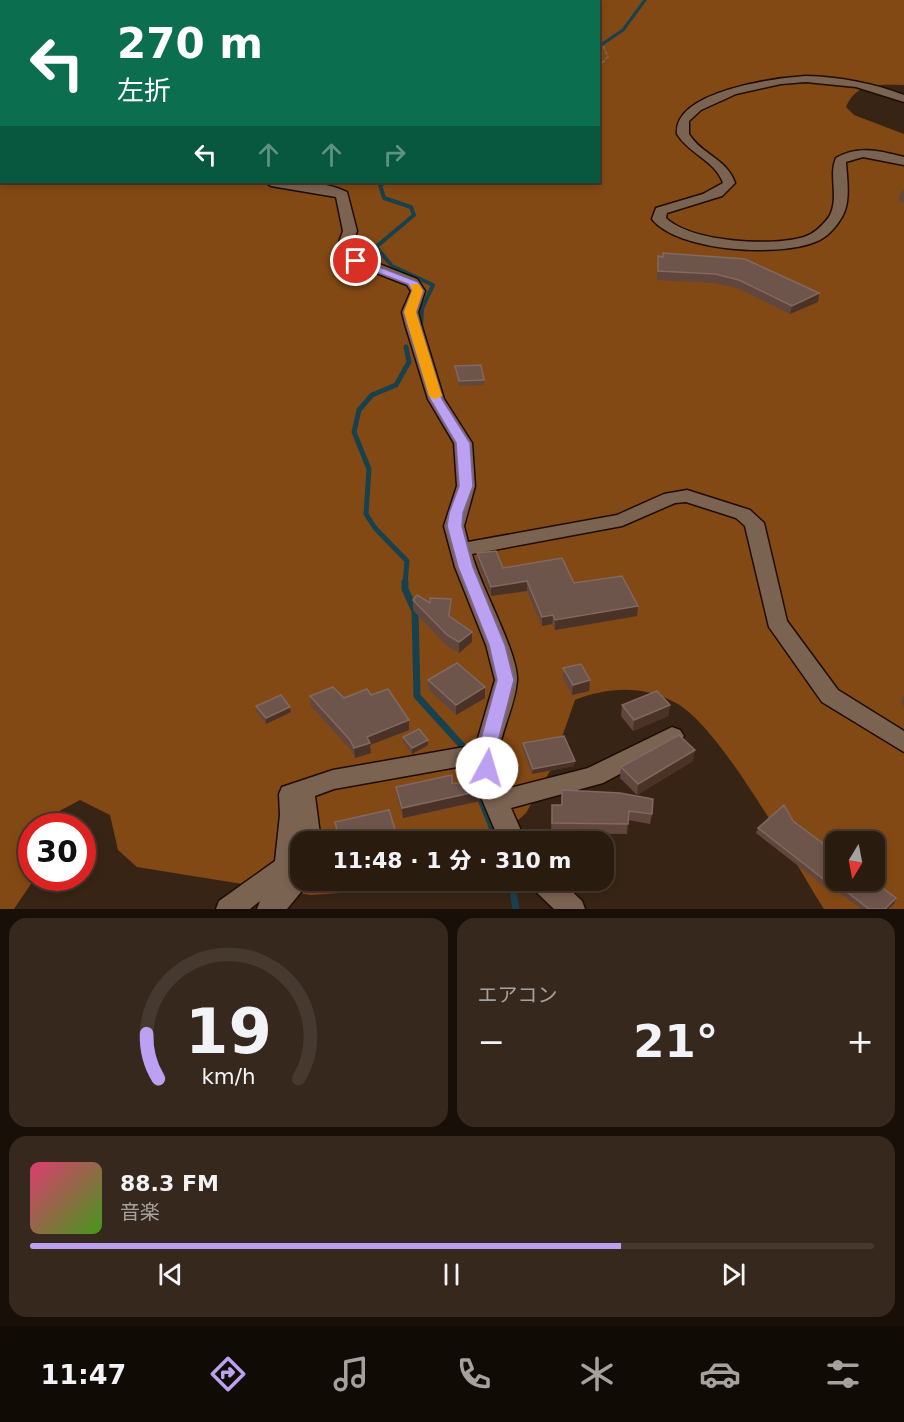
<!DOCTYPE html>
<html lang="ja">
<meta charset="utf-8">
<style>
body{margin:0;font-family:"DejaVu Sans","Noto Sans JP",sans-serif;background:#36281d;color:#f1f3f6;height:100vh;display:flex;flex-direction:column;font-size:22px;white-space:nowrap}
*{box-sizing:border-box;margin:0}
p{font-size:20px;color:#a5a19e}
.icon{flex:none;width:33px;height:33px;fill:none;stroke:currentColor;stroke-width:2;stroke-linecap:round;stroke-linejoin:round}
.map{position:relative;height:909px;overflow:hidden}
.drawer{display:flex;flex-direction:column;gap:9px;padding:9px;background:#170f08;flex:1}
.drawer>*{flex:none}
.hud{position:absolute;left:0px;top:0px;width:600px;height:183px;box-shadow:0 3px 9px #0003,0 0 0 2px #46392f;background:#0b6e4f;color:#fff;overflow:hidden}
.needle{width:39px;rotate:190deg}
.tools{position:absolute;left:825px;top:831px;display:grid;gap:12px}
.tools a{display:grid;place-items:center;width:60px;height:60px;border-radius:12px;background:#2a1b0f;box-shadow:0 3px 9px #0003,0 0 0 2px #46392f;font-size:30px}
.speed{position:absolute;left:18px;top:813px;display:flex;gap:12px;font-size:30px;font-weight:700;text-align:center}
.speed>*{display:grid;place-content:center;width:78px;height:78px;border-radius:50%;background:#2a1b0f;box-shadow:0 3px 9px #0003,0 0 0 2px #46392f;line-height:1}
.speed .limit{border:9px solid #d22;background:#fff;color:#111}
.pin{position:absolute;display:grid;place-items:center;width:51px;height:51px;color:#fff;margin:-26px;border:3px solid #fff;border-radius:50%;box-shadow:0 2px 6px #0007}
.me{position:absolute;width:66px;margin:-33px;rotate:6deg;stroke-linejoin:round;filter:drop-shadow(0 0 4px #0008)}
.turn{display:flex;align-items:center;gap:21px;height:126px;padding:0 18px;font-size:27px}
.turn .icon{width:78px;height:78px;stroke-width:2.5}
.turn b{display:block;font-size:42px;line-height:51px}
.lanes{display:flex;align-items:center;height:57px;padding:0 18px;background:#0003;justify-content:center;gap:30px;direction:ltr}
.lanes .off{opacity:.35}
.big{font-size:45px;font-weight:800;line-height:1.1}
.drawer .card{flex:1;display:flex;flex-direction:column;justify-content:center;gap:9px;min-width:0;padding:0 21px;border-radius:18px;background:#36281d}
.drawer .dial{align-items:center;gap:0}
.dial svg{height:156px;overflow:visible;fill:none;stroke:#46392f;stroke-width:7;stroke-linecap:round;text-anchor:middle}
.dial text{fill:#f1f3f6;stroke:none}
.song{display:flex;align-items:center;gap:18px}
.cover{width:72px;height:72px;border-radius:9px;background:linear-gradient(135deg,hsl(340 70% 55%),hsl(100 70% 35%))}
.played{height:6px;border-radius:3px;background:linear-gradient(90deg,#bca0f2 70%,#46392f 70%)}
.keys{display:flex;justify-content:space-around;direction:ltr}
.heat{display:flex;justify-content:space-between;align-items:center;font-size:33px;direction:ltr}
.drawer .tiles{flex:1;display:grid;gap:9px;grid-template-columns:1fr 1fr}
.card:last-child{grid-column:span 2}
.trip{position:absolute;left:290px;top:831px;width:324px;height:60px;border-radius:18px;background:#2a1b0f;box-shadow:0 3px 9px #0003,0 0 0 2px #46392f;font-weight:800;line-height:60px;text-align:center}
.dock{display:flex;height:96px;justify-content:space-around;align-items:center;background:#110b06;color:#a5a19e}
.dock .icon{width:42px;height:42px}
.dock .selected{color:#bca0f2}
.dock b{font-size:27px;color:#f1f3f6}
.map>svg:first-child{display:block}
.forest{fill:#834914;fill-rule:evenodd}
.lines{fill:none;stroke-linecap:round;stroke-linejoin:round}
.stream-far3{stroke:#18414e;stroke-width:3}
.stream-far2{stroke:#18414e;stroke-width:4}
.stream-far1{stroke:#18414e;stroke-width:5}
.stream{stroke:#18414e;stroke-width:7}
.minor-casing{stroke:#1f0c01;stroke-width:3}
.path{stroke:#7b6a5c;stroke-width:1.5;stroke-dasharray:4 1.5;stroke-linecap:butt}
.minor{fill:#7b6351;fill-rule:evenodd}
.wall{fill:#61463d}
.shaded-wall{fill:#4b3227}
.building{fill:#6e554c;stroke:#806960;stroke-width:1.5}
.route{fill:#bca0f2;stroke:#7a689d;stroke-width:1.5}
.slow{fill:#f59e0b}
</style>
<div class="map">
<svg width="904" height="909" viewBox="0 0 904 909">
<rect width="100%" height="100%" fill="#382414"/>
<path class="forest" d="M0,0H904V85C879,85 857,81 846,107L854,115L904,134V909H824C794,862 721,727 676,703C643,685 609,687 575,700L550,771L526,813L495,841L300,842V880L420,881L385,890L311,895L137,867L118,850L110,815L80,800L52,815L49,826H32V878H35L14,909H0ZM2,2H598V182H2ZM836,842H874V880H836Z"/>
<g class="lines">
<path class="stream-far3" d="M598,47L623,30L645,0"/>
<path class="stream-far2" d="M387,182L380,185L384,198L411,207L414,215L376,247L392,266L433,285L422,309L421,328"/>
<path class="stream-far1" d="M405,584L407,561L375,528L366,514L369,469L354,432L359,410L372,395L396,385L409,362L406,347"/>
<path class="stream" d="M405,582V589L415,611L417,696L466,750
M469,769L498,842
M511,880L516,909"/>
<g class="minor-casing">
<path id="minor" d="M428,0H438L428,2Z
M806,76C841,77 872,83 904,95V102L856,87L806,82L781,84L736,94L701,110L689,121V134C701,154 727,159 735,183L722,196L667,213L666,218C691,242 771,247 804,237C814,234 823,225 829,217C840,198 828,176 836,158C858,145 880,151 904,157V165L863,157L846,162C847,180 851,201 842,217C836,227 827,238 815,242C779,257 678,252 652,219L656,208L703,194L723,183C716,161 689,154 677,134C673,91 775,78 806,76Z
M265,182C289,179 324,181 347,192L357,231L351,248L354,254L417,279L425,291L418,312L421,324L444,399L472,443L475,486L464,526L468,542L617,515L664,494L687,490L750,510L764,523L787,621L838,690L904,731V752L822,702L769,627L745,526L736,518L686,502L675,503L622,526L472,554C480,586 519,654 517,681C514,717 486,754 502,790L588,768L672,727L680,730L684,736L680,742L603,783L511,808L526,842H500L475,783L474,764L334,789L315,796L321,842H300V880H311L287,909H257L260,901L250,909H216L219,901L275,861L280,815L279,794L282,787L333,770L476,745L495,680L486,645L455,567L444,526L457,486L454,443L428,399L405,324L402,312L411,291L407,285L343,260L337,248L343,231L336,197L271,186Z
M528,880H560L582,901L585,909H554L532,888Z"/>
</g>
<path class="path" d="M350,0L352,2
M121,2L124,0
M221,2L224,0
M315,2L318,0
M598,67L608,57L603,45"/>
<use href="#minor" class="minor"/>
</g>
<path class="wall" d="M904,190V203L898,201L900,193Z
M658,256L819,293L818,302L790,314L737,288L714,283L657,280Z
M455,366L484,380V385L459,386Z
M477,553L503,568L574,583L638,606L637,616L555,630L552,624L542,626L527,591L491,596L477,563Z
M413,600L430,603L451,609L450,617L472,632V642L459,653L447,646L413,610Z
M563,668L590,680L589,691L572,695L563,678Z
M428,680L485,698L456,715L429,690Z
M904,693V707L901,702Z
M371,695L409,720V730L370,745L371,753L355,758L351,750L311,706L310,696L344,698Z
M622,705H670L668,716L633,731L621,716Z
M256,706L291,712L266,724L257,712Z
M403,737L428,740V745L412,754L403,742Z
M523,743L574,766L532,774L523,749Z
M693,761L637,795L620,778L621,767Z
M452,783L480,791V801L403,818L397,797L396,787Z
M562,790L652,814L650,824L628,820L627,834L551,833L552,805H561Z
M793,821L896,898L894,904L888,909H861L836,890L833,893L756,833L758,828Z
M335,822L399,842H338L336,833Z"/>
<path class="shaded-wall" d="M819,293L818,302L790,314L792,306Z
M527,581V591L491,596V587Z
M638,606L637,616L555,630V620Z
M553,615L552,624L542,626V617Z
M472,632V642L459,653V642Z
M590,680L589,691L572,695L573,685Z
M485,687V698L456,715V705Z
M670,705L668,716L633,731L634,720Z
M290,707L291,712L266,724V718Z
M409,720V730L370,745L371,753L355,758L354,748L367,737Z
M428,740V745L412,754V748Z
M695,750L693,761L637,795L638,784Z
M575,761L574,766L532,774L533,769Z
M480,791V801L403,818L402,808Z
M896,898L894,904L888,909H885Z"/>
<path class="building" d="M663,253L745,259L819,293L792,306L739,280L715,274L658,271V256L663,257Z
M481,365L484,380L459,381L455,366Z
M496,551L503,568L562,558L574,583L622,576L638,606L555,620L553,615L542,617L527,581L491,587L477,553Z
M417,595L430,603V598L451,599L449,616L472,632L459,642L447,635L413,600Z
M457,663L485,687L456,705L428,680Z
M581,664L590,680L573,685L563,668Z
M333,687L344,698L367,689L371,695L388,689L409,720L367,737L370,743L354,748L350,740L310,696Z
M657,691L670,705L634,720L622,705Z
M281,695L290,707L266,718L256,706Z
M419,729L428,740L412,748L403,737Z
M679,735L695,750L638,784L621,767Z
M564,736L575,761L533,769L523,743Z
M452,775V783L478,785L480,791L402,808L396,787Z
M562,790L620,793L653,799L652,814L629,811L628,824L552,823V805H562Z
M784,805L793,821L836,853V880H872L896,898L885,909H869L838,885L835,888L758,828Z
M389,810L399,842H340L335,822Z"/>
<path class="route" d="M352,259H359L418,282L423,291L416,312L419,324L442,399L470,443L473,486L463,513L462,526L473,567L505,645L514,680L495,753L496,768L493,773L487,775L480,773L477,753L497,680L489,645L458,567L447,526L449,513L459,486L456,443L430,399L407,324L404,312L412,291L408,284L352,263Z"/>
<path class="slow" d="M411,284H419L423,291L416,312L442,396L435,399L429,396L404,312L412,291Z"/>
</svg>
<div class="tools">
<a><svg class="needle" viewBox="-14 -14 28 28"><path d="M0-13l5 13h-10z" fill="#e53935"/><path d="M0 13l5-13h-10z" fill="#a5a19e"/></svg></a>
</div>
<div class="speed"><div class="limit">30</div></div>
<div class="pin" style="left:356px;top:261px;background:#d93025"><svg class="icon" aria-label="arrive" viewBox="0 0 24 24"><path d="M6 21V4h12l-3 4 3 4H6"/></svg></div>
<svg class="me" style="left:487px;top:768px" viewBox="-20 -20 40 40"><circle r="19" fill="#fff"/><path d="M0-13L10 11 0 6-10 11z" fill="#bca0f2"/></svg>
<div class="trip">11:48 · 1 分 · 310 m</div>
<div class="hud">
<div class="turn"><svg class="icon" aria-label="left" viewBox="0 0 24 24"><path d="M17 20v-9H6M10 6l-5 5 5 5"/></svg><div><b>270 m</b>左折</div></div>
<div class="lanes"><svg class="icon" aria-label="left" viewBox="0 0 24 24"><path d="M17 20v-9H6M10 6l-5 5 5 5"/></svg><svg class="icon off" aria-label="ahead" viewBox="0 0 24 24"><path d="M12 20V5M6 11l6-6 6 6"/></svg><svg class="icon off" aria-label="ahead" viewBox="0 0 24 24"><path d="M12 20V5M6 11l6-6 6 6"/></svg><svg class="icon off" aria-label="right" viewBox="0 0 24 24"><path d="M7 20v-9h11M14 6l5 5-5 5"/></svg></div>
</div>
</div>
<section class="drawer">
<div class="tiles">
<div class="card dial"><svg viewBox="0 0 100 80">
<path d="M14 69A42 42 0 1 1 86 69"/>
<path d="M14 69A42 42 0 0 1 8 46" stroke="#bca0f2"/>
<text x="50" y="56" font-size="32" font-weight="700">19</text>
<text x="50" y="72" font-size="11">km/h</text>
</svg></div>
<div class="card"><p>エアコン</p>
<div class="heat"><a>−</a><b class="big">21°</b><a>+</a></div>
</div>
<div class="card">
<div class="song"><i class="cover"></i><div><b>88.3 FM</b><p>音楽</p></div></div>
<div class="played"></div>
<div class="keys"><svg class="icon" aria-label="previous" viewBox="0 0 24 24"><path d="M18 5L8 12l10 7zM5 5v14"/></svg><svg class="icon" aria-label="pause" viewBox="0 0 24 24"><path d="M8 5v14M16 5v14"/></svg><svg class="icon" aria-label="next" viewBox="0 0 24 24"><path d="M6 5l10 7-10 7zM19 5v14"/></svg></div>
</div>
</div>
</section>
<nav class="dock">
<b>11:47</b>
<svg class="icon selected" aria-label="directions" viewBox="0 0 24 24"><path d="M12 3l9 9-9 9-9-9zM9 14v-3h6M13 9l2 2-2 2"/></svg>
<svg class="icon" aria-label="music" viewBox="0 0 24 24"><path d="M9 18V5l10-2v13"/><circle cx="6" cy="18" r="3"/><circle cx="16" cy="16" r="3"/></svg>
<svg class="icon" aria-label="phone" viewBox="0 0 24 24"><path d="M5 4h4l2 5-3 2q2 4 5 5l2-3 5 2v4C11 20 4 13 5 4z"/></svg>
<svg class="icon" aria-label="climate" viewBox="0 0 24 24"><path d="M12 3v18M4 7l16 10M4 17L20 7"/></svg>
<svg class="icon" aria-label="car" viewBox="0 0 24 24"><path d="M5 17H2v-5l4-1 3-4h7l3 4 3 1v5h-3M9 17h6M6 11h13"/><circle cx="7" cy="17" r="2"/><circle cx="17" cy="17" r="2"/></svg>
<svg class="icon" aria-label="filters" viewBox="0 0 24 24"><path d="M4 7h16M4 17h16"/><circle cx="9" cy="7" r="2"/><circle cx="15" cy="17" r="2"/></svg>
</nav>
